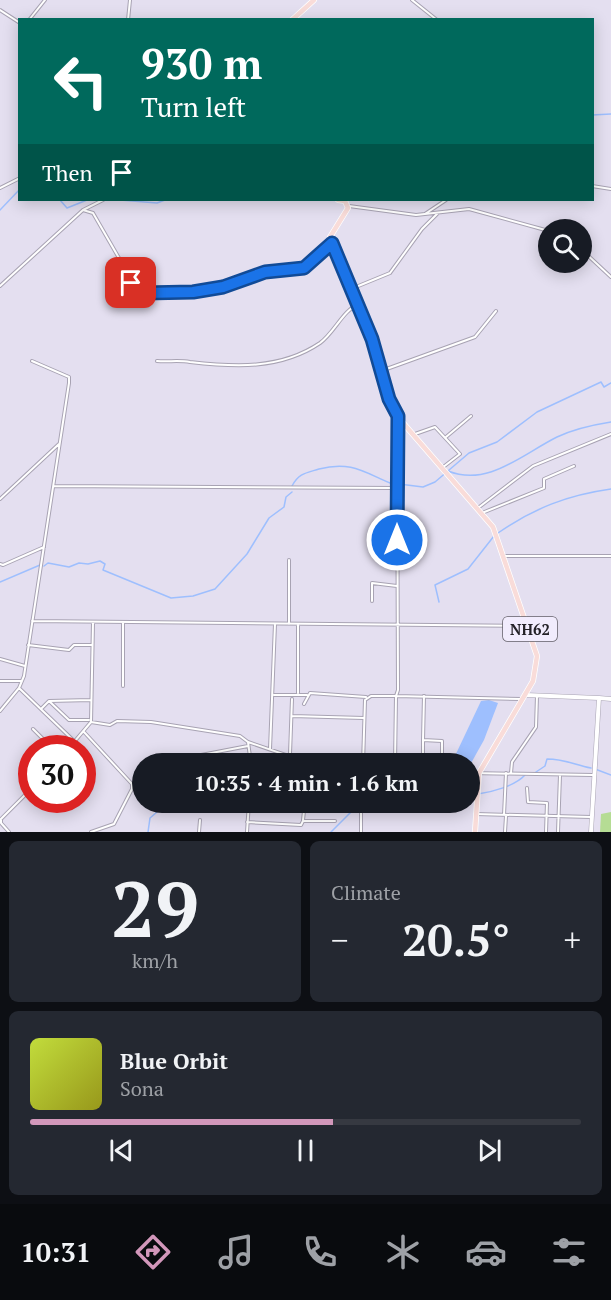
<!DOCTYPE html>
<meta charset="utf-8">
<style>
body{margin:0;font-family:"PT Serif",serif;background:#242831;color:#f1f3f6;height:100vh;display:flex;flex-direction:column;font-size:22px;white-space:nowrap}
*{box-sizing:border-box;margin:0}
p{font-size:20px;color:#9ea1a6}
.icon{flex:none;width:33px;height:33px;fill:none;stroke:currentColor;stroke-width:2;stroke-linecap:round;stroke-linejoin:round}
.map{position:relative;height:832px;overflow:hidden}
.details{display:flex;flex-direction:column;gap:9px;padding:9px;background:#0d0f14;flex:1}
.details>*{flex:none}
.hud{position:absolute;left:18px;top:18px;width:576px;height:183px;border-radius:0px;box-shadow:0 3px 15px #0003;background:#00695c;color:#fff;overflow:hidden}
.buttons{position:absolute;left:538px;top:219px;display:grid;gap:12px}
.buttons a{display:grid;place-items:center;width:54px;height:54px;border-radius:50%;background:#171b24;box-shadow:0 3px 15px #0003;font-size:30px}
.speed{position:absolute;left:18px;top:735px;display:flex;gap:12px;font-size:30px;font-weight:700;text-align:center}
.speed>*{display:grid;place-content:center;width:78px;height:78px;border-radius:50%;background:#171b24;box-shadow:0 3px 15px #0003;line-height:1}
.speed .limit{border:9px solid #d22;background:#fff;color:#111}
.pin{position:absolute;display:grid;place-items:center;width:51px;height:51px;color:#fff;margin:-26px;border-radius:12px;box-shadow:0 3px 9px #0006}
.me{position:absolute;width:66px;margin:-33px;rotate:0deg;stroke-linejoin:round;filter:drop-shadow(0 0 4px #0008)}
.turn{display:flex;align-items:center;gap:21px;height:126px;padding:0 24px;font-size:27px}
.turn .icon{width:78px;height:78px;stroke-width:2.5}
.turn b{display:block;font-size:42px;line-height:51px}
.then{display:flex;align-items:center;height:57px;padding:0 24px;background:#0003;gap:12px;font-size:22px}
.big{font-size:45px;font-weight:600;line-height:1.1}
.details .widget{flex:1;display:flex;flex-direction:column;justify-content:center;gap:9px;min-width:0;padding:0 21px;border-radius:9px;background:#242831}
.details .dial{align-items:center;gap:0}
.dial b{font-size:78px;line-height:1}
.song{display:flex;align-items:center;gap:18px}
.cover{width:72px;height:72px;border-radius:9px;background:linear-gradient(135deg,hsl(70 70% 55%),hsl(60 70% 35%))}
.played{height:6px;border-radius:3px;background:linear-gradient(90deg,#d297ba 55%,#363941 55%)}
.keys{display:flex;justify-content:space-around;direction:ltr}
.heat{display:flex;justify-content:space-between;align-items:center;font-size:33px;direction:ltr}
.details .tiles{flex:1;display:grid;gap:9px;grid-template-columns:1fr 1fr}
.widget:last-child{grid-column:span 2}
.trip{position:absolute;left:132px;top:753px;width:348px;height:60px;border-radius:30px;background:#171b24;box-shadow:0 3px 15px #0003;font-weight:600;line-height:60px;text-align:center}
.tabs{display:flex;height:96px;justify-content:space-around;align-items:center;background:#090b0e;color:#9ea1a6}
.tabs .icon{width:42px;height:42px}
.tabs .selected{color:#d297ba}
.tabs b{font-size:27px;color:#f1f3f6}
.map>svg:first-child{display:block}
.green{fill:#b5dc94}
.water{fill:#9ebffe}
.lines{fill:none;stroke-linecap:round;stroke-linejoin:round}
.stream{stroke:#9ebffe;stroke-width:1.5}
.street-casing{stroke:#a8a3b3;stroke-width:4}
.secondary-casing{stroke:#a8a3b3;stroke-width:5}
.primary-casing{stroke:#fff;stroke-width:6}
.street{stroke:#fff;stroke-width:2}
.secondary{stroke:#fff;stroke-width:4}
.primary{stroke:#f9dcd9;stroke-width:4.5}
.route-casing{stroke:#114b97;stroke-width:15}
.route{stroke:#1a73e8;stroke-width:10}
.labels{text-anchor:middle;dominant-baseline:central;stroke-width:4.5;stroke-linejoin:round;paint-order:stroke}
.shield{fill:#f1ecfd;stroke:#625f68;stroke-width:1.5}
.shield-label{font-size:15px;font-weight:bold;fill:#242228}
</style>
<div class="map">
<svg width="611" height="832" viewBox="0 0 611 832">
<rect width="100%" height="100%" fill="#e4dff0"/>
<path class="green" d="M611,812V832H600L601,814Z"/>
<path class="water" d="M489,700L498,703L484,740L470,765L454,758L481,701Z"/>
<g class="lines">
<path class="stream" d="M592,115L611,114
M60,200L67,208L87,200
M120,200L157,203L165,200
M0,210L20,189
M448,471C488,487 521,455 557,437C574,429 592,425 611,422
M399,484L423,487L435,482L469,453L497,442L537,412L601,382L604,387L611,383
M292,486C299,473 306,473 319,469C353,460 366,474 395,485
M498,533C534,508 568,495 611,489
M44,566L48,563L69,567L79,563L88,564L100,561L105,564L103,570L171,598L193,596L215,589L247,554L269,518L284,507L286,497L292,492
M0,582L40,565
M439,602L435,585L468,569L494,536
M228,764L247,758
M595,769L611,775
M533,774L545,766L547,759C565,759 575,765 591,768
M478,794C492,792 515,786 525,775
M470,795L474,794
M148,832L150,818L157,812L158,802
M331,832L360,803"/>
<g class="street-casing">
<path id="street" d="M412,0L437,20
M0,10L20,23
M29,20L45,0
M128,20L130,0
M592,186L611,189
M0,188L20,178
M349,206L416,215L469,209L549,231
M83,210L93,213L123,265L131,283L144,293H193L223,287L265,272L304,268L331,244
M425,214L446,200
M582,250L611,277
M0,286L83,210L103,200
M351,289L390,273L422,229L437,214
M157,361C168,362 179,360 190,362C234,367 280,370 320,343C334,333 344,309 358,305
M381,371L475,337L496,311
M415,434L435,427L460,454L442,468
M446,437L471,416
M54,486L396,488
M0,499L59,444
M478,508L533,466L611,434
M482,513L544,488V479L574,466
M505,556H611
M289,560V624
M0,564L3,565L44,547
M372,601V583L397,586
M32,621L526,626
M28,645L69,650L74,645H92
M0,659L25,666
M0,681H21
M123,686V623
M19,688L75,742
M298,693V624
M274,695H307
M424,696L423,740L442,741V764
M49,701L69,720H89
M304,704L310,693L366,697
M42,708L49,701L91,700
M0,711L19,688L24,676L69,383V377L32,361
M292,716L364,718
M91,722L93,623
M33,729L52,748
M84,732L132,784V789L114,824L91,832
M423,740V764
M248,742L312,764
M69,748L91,722L110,725L117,721L151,722L240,736L248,742L251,764
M270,749L275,624
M290,754L292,699
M175,760L248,746
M363,764L365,700L371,696H396L398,690L397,418
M395,764L396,696L521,699
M470,773L593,775
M511,773L512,762L536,727L537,696
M527,788L528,802L547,803L546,832
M279,802L305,804
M361,802V832
M476,814L591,817
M504,815L506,773
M0,820L32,788
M1,820V823L9,832
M303,820L305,802
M247,822L301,825L303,821H335
M199,832L200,820
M247,832L249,802
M505,832L506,816
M558,832L560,775"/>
</g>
<g class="secondary-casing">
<path id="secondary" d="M526,695L599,698
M591,832L599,698L611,699"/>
</g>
<g class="primary-casing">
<path id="primary" d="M292,20L314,0
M338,200L345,201L348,208L330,237L372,339L389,399L397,416L493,527L537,656L533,681L479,773L475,832"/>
</g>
<use href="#street" class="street"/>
<use href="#secondary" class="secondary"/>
<use href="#primary" class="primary"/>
</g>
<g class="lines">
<g class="route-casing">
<path id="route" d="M131,283L144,293L193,292L223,287L265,272L304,268L332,243L372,339L389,399L398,416L397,540"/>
</g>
<use href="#route" class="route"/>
</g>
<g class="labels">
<rect class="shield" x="503" y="617" width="54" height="24" rx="4.5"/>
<g class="shield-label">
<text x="530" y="629">NH62</text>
</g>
</g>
</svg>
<div class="buttons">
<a><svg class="icon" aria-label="search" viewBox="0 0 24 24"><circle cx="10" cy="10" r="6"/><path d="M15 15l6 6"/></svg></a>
</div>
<div class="speed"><div class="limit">30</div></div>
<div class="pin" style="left:131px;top:283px;background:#d93025"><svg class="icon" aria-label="arrive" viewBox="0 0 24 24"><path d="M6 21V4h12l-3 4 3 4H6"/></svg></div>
<svg class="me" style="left:397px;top:540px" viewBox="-20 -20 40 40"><circle r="17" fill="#1a73e8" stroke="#fff" stroke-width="3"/><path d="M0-11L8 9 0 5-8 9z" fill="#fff"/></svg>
<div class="trip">10:35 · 4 min · 1.6 km</div>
<div class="hud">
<div class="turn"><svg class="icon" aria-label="left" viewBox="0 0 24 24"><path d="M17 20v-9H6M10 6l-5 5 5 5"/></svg><div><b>930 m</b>Turn left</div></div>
<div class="then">Then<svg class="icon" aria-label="arrive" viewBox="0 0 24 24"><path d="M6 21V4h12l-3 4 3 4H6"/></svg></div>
</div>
</div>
<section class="details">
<div class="tiles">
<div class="widget dial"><b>29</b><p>km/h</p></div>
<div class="widget"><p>Climate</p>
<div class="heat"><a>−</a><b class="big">20.5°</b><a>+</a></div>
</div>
<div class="widget">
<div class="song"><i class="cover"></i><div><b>Blue Orbit</b><p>Sona</p></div></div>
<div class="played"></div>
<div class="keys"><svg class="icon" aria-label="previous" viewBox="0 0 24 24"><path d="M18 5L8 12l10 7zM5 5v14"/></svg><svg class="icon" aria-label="pause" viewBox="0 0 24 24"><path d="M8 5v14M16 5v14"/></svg><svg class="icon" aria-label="next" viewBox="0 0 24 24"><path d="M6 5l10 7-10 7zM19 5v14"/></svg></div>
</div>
</div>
</section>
<nav class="tabs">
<b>10:31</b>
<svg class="icon selected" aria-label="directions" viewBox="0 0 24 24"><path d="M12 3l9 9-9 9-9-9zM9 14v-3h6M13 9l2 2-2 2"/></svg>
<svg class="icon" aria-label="music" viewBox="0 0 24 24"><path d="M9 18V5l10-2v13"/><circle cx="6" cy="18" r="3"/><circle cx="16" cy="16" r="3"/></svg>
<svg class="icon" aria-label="phone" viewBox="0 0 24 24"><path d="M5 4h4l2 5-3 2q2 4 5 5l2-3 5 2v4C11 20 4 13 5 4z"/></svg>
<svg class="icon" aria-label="climate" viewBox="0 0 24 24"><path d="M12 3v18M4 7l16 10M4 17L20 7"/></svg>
<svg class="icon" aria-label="car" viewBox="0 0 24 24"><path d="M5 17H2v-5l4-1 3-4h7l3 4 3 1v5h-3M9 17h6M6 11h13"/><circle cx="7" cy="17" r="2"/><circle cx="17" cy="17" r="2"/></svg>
<svg class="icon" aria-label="filters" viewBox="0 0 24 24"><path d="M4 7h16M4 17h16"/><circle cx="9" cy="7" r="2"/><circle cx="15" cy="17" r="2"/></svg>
</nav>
